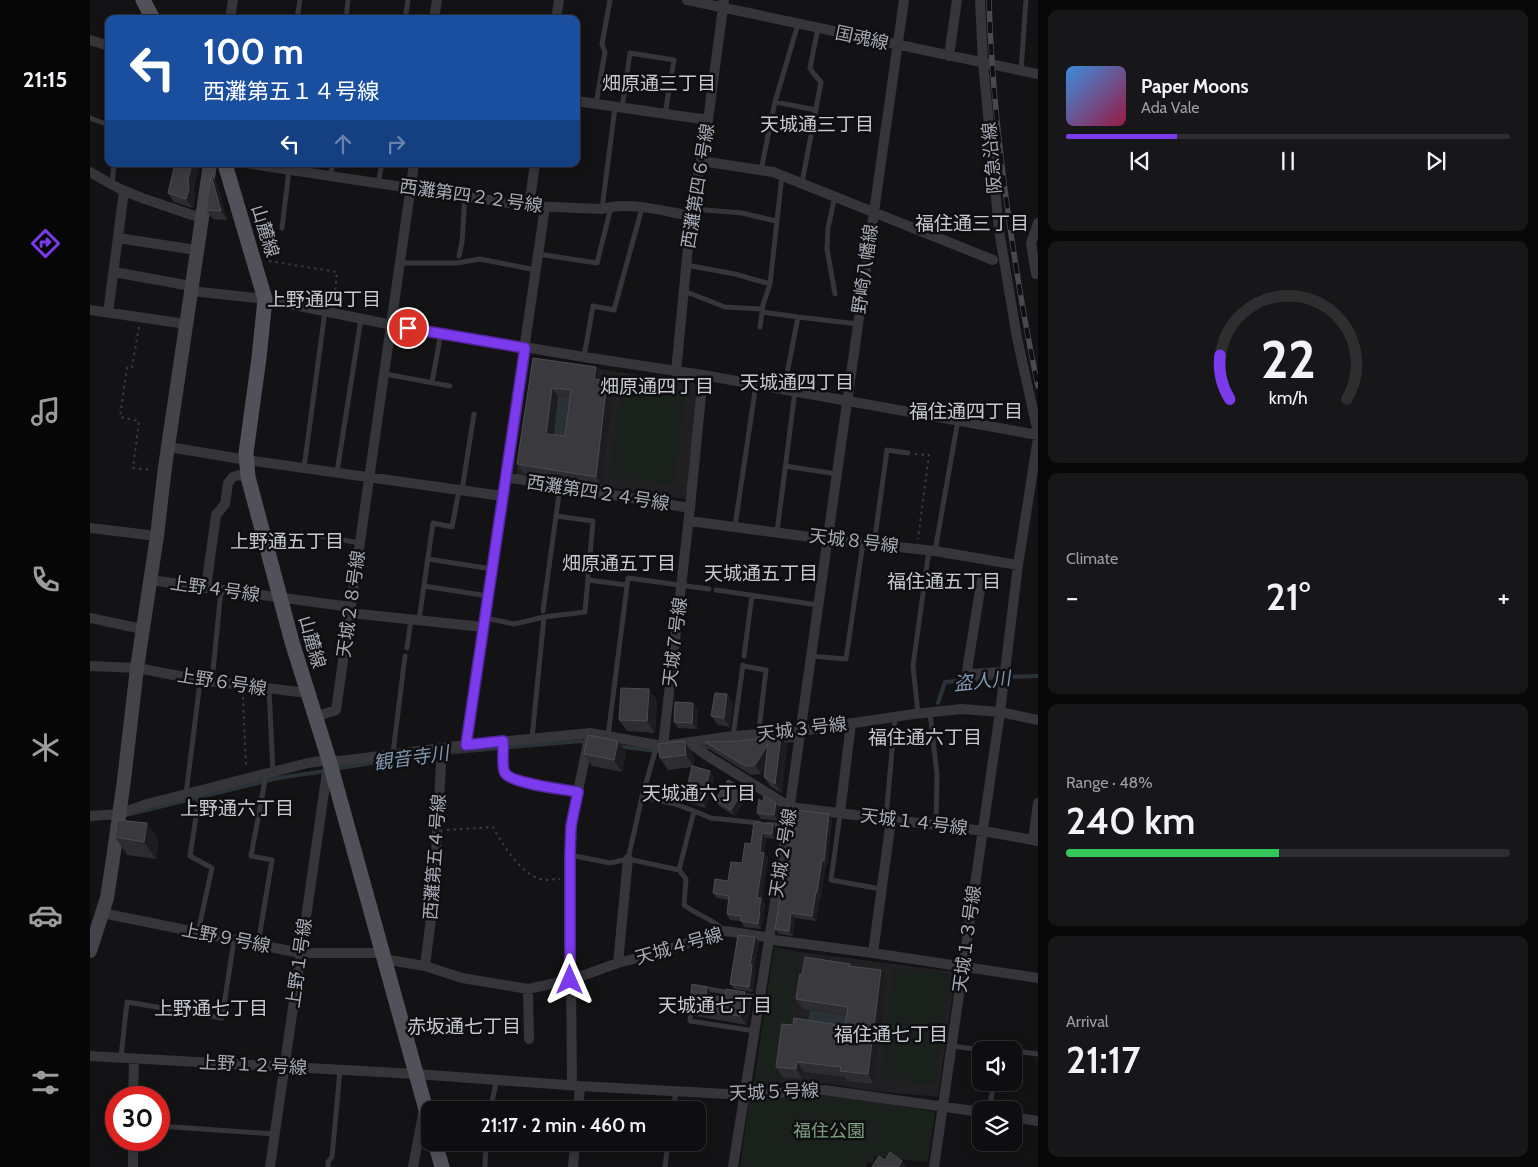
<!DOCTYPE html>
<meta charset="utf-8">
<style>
body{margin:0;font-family:Cabin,"Noto Sans JP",sans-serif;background:#171719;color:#f1f3f6;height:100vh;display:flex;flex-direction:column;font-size:19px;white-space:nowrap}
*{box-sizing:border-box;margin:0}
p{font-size:16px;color:#9b9c9f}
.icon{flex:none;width:28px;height:28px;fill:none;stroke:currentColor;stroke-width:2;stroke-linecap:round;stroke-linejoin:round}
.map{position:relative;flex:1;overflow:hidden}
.panel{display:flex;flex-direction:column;gap:10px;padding:10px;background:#080809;width:500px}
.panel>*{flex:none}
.hud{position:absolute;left:15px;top:15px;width:475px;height:152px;border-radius:10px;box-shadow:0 2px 12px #0003,0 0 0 1px #2e2e30;background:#1a4fa0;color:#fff;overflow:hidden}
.controls{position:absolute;left:882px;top:1041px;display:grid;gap:10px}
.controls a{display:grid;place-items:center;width:50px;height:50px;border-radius:10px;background:#0e0e10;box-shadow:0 2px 12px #0003,0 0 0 1px #2e2e30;font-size:25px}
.speed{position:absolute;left:15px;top:1086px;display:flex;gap:10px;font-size:25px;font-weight:700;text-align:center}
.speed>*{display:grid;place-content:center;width:65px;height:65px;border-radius:50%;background:#0e0e10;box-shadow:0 2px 12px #0003,0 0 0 1px #2e2e30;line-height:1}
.speed .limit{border:8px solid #d22;background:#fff;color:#111}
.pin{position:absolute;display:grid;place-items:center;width:42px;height:42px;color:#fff;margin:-21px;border:2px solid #fff;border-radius:50%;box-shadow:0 1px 5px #0007}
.me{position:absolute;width:55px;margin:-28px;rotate:0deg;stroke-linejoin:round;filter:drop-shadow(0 0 4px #0008)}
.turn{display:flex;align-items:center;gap:18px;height:105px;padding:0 15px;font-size:22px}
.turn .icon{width:65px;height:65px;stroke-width:2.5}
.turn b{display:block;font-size:35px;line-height:42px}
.lanes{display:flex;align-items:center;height:48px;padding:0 15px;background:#0003;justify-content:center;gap:25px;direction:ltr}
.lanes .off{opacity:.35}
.big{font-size:38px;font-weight:600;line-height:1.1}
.panel .card{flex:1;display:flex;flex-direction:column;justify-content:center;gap:8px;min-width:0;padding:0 18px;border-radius:10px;background:#171719}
.panel .dial{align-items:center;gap:0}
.dial svg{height:130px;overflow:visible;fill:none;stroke:#2e2e30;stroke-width:7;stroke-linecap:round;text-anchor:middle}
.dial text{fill:#f1f3f6;stroke:none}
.song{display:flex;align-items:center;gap:15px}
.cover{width:60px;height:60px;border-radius:8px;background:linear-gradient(135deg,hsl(210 70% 55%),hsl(340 70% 35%))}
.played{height:5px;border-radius:2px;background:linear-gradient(90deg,#7c3aed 25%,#2e2e30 25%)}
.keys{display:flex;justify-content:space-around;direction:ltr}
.heat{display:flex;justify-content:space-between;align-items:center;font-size:28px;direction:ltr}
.charge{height:8px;border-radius:4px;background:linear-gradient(90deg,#34c759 48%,#2e2e30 0)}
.trip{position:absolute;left:331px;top:1101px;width:285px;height:50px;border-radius:10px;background:#0e0e10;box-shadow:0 2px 12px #0003,0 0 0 1px #2e2e30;font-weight:600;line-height:50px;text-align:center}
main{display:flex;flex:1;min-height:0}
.tabs{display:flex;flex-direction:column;width:90px;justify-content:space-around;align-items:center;background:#060606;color:#9b9c9f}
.tabs .icon{width:35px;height:35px}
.tabs .current{color:#7c3aed}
.tabs b{font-size:22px;color:#f1f3f6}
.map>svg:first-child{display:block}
.built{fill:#202022}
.green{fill:#1a201b}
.water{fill:#2a3238}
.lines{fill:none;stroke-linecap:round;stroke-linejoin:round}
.stream{stroke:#2a3238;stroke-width:4}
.path{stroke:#3b3c41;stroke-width:2;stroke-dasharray:2.5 4;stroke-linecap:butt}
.lane{stroke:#35353a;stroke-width:5}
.street{stroke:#35353a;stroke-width:10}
.secondary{stroke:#43444a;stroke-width:14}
.primary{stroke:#515259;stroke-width:15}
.rail-casing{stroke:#48494f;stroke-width:5.5}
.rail{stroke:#0f0e10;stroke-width:4;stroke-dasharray:11;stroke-linecap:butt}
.wall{fill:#2d2c30;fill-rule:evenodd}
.shaded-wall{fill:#1d1d1f}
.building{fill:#3a3a3e;stroke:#4b4c51;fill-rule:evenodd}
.route-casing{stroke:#51269a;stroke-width:12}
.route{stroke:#7c3aed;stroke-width:9}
.labels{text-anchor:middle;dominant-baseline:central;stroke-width:5;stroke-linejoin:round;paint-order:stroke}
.street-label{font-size:18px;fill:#a6aab5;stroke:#0f0e10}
.park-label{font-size:18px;fill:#7d9f80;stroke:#0f0e10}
.neighbourhood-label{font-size:19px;fill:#c6c9d1;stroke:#0f0e10}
.water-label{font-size:19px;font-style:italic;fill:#7e97af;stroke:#0f0e10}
</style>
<main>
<nav class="tabs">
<b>21:15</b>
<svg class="icon current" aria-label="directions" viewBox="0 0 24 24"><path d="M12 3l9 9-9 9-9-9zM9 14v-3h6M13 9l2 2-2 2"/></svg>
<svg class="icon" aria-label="music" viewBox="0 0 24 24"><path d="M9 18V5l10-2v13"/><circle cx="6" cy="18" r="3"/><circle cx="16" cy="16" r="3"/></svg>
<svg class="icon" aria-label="phone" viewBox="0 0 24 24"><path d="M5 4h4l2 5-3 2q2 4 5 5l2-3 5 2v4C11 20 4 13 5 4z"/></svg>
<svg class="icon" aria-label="climate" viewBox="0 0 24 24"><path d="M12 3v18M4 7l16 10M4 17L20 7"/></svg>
<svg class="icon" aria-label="car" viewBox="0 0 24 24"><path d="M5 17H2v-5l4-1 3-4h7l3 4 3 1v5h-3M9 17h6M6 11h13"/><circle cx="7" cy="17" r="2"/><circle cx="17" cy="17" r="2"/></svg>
<svg class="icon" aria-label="filters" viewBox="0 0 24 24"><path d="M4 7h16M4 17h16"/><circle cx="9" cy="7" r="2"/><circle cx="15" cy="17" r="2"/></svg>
</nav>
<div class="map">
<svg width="948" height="1167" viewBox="0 0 948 1167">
<rect width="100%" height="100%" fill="#131315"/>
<path class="built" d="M444,359L608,384L596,499L426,474Z
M710,952L866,972L848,1097L784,1091L734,1083H690Z"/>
<path class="green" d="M532,389L595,397L584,484L518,477Z
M684,947L710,952L689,1088L663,1089Z
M804,967L860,975L845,1085L791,1077Z
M739,1093L845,1112L838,1162L784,1156L783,1163L777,1162L776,1167H650L659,1101L668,1099Z"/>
<path class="water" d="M468,396L487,399L481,445L463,443Z
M720,1010L765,1017L762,1035L717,1029Z"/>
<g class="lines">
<path class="stream" d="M915,677L948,676
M848,703L855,682L901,678
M692,741L706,740
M527,746L567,751
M594,749L622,747
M353,753L491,741L498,742
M244,769L326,756
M40,814L188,778L235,771"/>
<path class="path" d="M167,224L185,227
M179,261L247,272L244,302
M49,327L42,367H37L30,417L49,421L43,468L62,470
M825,454L839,455L828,539
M153,697L156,767
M357,830L403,827C412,844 430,873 450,879C457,881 463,879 470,879"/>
<path class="lane" d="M207,19L210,0
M256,19L258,0
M315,19L318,0
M931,70L936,0
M685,102L726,110
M506,104L515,52L512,44L520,0
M532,108L540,53L584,60L575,114
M0,118L19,125
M671,170L685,102L708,24
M240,176L243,164
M288,183L292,164
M712,183L731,82L724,74L720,68L728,28
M22,184L24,164
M745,196L738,228L737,249L745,294
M512,209L525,107
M603,209L652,213L686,221
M192,228L199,170
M448,254L507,263L521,207
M369,256L372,242L375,196
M310,263H367L390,259L446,270
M596,265L645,274L680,284
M594,291L635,307L672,309
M672,312L708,317
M670,327L673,305L680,284L692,175
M494,357L503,306L524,310L552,208
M295,374L360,386
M342,382L351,333
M694,389L708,317L768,324
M695,466L747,474
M214,468L235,311
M247,472L271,319
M372,490L384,414
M645,526L666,384
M687,532L705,391
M225,535L270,543
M784,544L797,450L818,453
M845,551L868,420
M338,559L402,569
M498,580L537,585
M334,586L398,596
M626,590L728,605
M453,611L470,487
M395,618L424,624L454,617L495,612L503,521L466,516
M329,620L343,523L362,527L369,490
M317,648L321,619
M654,656L662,595
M721,656L756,659L773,543
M653,666L676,670L669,729
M122,681L131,590
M179,689L183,771
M840,713L847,775L846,825
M828,714L823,666L839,550
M518,736L538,578L619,589
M643,736L653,665
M442,738L454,617
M413,741C414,748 411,766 415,772C422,784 473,789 488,792
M303,753L315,656
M96,794L109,690
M552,797L585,804L604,811
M750,814L741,880L791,889
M796,818L805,717
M678,824L697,826
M480,855L520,863L538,859L589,870L596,879L594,905C607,915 623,919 635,931
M538,859L552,797L567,745
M589,870L604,811L621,818L669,823
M108,932L122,868L100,856L110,791
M168,944L182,860L161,856L176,775
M613,988L641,993
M652,995L671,998
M601,1006L600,1021L665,1031
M862,1046L891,1050
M924,1051L948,1054
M31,1057L37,1002L132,1018L144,940
M400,1110L407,1079
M583,1110L586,1091
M899,1110L904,1082
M69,1126L185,1134
M238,1167V1162L242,1157L250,1070
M395,1167L396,1142
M575,1167L578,1142"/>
<path class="street" d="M597,0L948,74
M890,0L893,62L909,230L927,338L948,433
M140,19L143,0
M344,19L347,0
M466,19L469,0
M0,40L19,46
M859,56L867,0
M486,101L618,120
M611,161L683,172L903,260
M161,164L439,206L512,209C540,201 573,211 601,216
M0,172L30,189L52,198L111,218
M439,206L445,164
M948,223L941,243L946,274H948
M28,238L106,250
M24,272L101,286
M101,291L175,299L302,325L494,357L613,375L948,435
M0,310L96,324
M18,313L34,191
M586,372L601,216L618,120L634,0
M79,447L157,460L412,496
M415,477L600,508
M599,521L743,540L845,551L928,565
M0,528L67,536
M892,578L877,670L880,674L915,672
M60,580L261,607
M116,588L126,515L135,504L138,483L143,477L149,475L158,477
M260,613L393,627
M0,618L52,629
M0,666L47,668L110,680L217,693
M225,717L246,710L324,164
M602,742L604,746L616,755L700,807L894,831L948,841
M376,745L455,207
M573,746L600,508L613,375
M750,813L761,723
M0,816L29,814L57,804L218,763L239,760L250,761L376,745L500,733L573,746L643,736L711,731L824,714L872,709L910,712L948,720
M943,840L948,803
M12,913L210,953H292
M783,953L801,820
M293,959L335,966L372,978L438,989L480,980L528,963L570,952L635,931L676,937L684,940L783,953L948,978
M528,963L538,859
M335,966L343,903L352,748
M438,989L439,1039
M0,1056L326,1074L490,1086L655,1095L734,1090L891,1112
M482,1085L480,855L481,825L498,743
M43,1098L44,1059
M488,1110L490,1086
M924,1117L948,1121
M43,1167V1140
M180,1167L238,765
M323,1167L334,1109
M483,1167L485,1142
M643,1167L697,826L814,0
M844,1167L910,712L928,565L948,438"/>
<path class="secondary" d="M0,951L17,898L24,852L34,780L47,668L67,536L75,467L120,164"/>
<path class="primary" d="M53,0L63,19
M135,164L175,299L169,358L156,453L158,477L202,642L239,760L340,1124
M345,1142L352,1167"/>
<g class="rail-casing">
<path id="rail" d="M899,0C901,74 909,148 919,220C927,276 936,331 948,386"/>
</g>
<use href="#rail" class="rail"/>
</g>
<path class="wall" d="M127,184L137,220L123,219L116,210Z
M104,189L105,198L103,208L84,202L78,193Z
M443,358L506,367L512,376L511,380L524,390L512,486L433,473L427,464ZM468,396L480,398L475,436L464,435Z
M559,689L567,701L565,733L537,731L529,720Z
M643,703L640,727L628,725L621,716Z
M608,709L607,729L588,728L584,722Z
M691,736L697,745L692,793L680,786L674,777L675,767L671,774L661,775L621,750L615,742L648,741Z
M536,752L532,772L502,766L494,754Z
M603,754L604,766L620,771L624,777L616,808L599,803L595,797L602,767L578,770L570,758Z
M654,789L658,795L645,816L629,806L625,800Z
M673,802L686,803L690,809L688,821L671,819L667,813Z
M739,814L742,819L737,865L736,864L731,897H730L726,921L705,918L703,936L689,934L685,929L694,879Z
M664,822L683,824L687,829L685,839L676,838L674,853L678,858L672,899L675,904L673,917L674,918L671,929L654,927L651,921L640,920L637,914L639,900L627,898L623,893L638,881L652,863L661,844Z
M25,837L69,840L66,859L37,855Z
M665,937L669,943L664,968L666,970L663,992L644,989L640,984Z
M760,964L761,966L798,980L784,1084L757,1081L755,1077L714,1072L713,1079L693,1077L686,1067L703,1025L755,1026L756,1015L713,1009L706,999L712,975Z
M624,996L661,1001L657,1025L605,1016L599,1007Z"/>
<path class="shaded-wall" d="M102,164H110L104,189L105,198L103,208L96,199L98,180Z
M121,175L127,184L137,220L131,211Z
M506,367L512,376L511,388L504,379Z
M517,381L524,390L512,486L506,477Z
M462,388L468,396L463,443L456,434Z
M559,689L567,701L565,733L557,721Z
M637,694L643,703L640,727L634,718Z
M603,703L608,709L607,729L602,723Z
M691,736L697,745L692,793L685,784Z
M528,741L536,752L532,772L524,760Z
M595,742L603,754L604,767L596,755Z
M678,744L684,753L671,774L665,765Z
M620,771L624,777L616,808L612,802Z
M654,789L658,795L645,816L641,810Z
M686,803L690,809L688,821L684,815Z
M739,814L742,819L737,865L734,860Z
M57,823L69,840L66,859L54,842Z
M683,824L687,829L685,839L682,834Z
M672,833L676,838L674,853L678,858L672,899L675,904L673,917L674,918L671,929L668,924L669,912L667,898L670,852Z
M732,860L736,864L731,897L727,892Z
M726,892L730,897L726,921L722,916Z
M701,913L705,918L703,936L699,931Z
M665,937L669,943L664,968L666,970L663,992L659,987L660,965Z
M791,970L798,980L784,1084L778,1074Z
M617,987L624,996L616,995Z
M655,992L661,1001L657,1025L650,1016Z
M707,1062L714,1072L713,1079L706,1069Z
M812,1161L817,1167H808Z"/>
<path class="building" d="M85,164H102L98,180L99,189L96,199L78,193Z
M121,175L131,211L116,210Z
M443,358L506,367L504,379L517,381L506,477L427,464ZM462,388L481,390L475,436L456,434Z
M531,688L559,689L557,721L529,720Z
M625,693L637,694L634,718L621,716Z
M585,702L603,703L602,723L584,722Z
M498,735L528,741L524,760L494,754Z
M691,736L685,784L674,777L678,744L665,765L655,766L615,742L648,741Z
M593,741L595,742L596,755L570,758L568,744Z
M602,766L620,771L612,802L595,797Z
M638,780L654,789L641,810L625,800Z
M674,796L686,803L684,815L667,813L669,799L673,802Z
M705,810L739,814L734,860H732L727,892H726L722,916L701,913L699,931L685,929L693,879H694L698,856Z
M27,820L57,823L54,842L25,837Z
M664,822L683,824L682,834L672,833L670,852L674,853L667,898H671L669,912L670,913L668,924L651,921V916L637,914L639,896L623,893L625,879L638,881L641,862L652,863L655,843L661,844Z
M648,935L665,937L660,965H662L659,987L640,984Z
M715,957L760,964L759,966L791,970L778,1074L750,1071L751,1067L707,1062L706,1069L686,1067L692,1024L703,1025L704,1018L755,1026L758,1007L706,999L710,974L712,975Z
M602,984L617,987L616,995L635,998L636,989L655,992L650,1016L599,1007Z
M800,1152L812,1161L808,1167H782L789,1156L795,1160Z"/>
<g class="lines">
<g class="route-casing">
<path id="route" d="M318,328L435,348L376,745L413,741C414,749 411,766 415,773C422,784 474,789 488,792L481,826L480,855V980"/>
</g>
<use href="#route" class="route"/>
</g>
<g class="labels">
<g class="street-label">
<text transform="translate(772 38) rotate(12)">国魂線</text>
<text transform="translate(902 158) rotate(-95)">阪急沿線</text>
<text transform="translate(608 186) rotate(-81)">西灘第四６号線</text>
<text transform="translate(381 196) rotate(8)">西灘第四２２号線</text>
<text transform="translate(175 231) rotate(73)">山麓線</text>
<text transform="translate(775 269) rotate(-82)">野崎八幡線</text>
<text transform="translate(508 493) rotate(9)">西灘第四２４号線</text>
<text transform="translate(764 541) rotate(7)">天城８号線</text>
<text transform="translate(125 589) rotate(8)">上野４号線</text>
<text transform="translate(261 604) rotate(-82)">天城２８号線</text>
<text transform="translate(222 642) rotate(74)">山麓線</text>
<text transform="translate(585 642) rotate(-83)">天城７号線</text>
<text transform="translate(132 682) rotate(9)">上野６号線</text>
<text transform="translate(712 729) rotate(-7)">天城３号線</text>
<text transform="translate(824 822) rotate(7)">天城１４号線</text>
<text transform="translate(693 853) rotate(-81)">天城２号線</text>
<text transform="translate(345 857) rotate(-86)">西灘第五４号線</text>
<text transform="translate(136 938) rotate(11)">上野９号線</text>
<text transform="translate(877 939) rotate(-82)">天城１３号線</text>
<text transform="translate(589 946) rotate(-16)">天城４号線</text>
<text transform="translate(209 963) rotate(-82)">上野１号線</text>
<text transform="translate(163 1065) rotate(3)">上野１２号線</text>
<text transform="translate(684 1092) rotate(-2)">天城５号線</text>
</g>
<g class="park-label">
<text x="739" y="1131">福住公園</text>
</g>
<g class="neighbourhood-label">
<text x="569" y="83">畑原通三丁目</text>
<text x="727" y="124">天城通三丁目</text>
<text x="882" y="223">福住通三丁目</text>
<text x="234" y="299">上野通四丁目</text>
<text x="707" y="382">天城通四丁目</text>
<text x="567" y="386">畑原通四丁目</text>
<text x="876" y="411">福住通四丁目</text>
<text x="197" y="541">上野通五丁目</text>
<text x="529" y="563">畑原通五丁目</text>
<text x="671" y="573">天城通五丁目</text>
<text x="854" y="581">福住通五丁目</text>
<text x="835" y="737">福住通六丁目</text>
<text x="609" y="793">天城通六丁目</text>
<text x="147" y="808">上野通六丁目</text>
<text x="625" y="1005">天城通七丁目</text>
<text x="121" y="1008">上野通七丁目</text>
<text x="374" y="1026">赤坂通七丁目</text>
<text x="801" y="1034">福住通七丁目</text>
</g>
<g class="water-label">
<text transform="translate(892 681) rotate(-6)">盗人川</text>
<text transform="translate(321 758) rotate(-8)">観音寺川</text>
</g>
</g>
</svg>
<div class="controls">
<a><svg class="icon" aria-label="sound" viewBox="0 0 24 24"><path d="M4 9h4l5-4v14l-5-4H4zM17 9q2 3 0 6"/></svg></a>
<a><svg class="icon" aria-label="layers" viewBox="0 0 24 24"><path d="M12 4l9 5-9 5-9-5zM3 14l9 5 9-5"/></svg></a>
</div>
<div class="speed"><div class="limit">30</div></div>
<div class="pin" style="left:318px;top:328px;background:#d93025"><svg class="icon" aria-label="arrive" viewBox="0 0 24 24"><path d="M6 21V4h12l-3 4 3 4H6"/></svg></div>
<svg class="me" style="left:480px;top:980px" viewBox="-20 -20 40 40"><path d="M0-17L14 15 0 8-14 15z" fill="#7c3aed" stroke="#fff" stroke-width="4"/></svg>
<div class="trip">21:17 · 2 min · 460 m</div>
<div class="hud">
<div class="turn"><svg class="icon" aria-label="left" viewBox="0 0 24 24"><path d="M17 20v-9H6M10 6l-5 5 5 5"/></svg><div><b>100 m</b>西灘第五１４号線</div></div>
<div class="lanes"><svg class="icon" aria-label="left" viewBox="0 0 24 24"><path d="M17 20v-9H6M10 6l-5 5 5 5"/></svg><svg class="icon off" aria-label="ahead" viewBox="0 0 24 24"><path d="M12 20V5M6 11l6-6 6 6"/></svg><svg class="icon off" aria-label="right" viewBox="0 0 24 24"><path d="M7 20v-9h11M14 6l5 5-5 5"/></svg></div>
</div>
</div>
<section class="panel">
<div class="card">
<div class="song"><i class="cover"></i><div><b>Paper Moons</b><p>Ada Vale</p></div></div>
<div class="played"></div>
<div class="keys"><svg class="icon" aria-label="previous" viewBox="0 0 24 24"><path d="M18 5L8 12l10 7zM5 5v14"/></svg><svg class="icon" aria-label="pause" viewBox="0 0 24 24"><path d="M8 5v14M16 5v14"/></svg><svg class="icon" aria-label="next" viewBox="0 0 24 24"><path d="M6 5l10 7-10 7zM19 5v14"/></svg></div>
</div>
<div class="card dial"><svg viewBox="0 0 100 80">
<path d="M14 69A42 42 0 1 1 86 69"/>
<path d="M14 69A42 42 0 0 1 8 42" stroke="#7c3aed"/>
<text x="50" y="56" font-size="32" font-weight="700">22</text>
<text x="50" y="72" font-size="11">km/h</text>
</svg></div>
<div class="card"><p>Climate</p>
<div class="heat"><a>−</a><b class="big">21°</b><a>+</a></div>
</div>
<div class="card"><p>Range · 48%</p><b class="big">240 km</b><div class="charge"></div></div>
<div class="card"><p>Arrival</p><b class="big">21:17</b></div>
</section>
</main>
